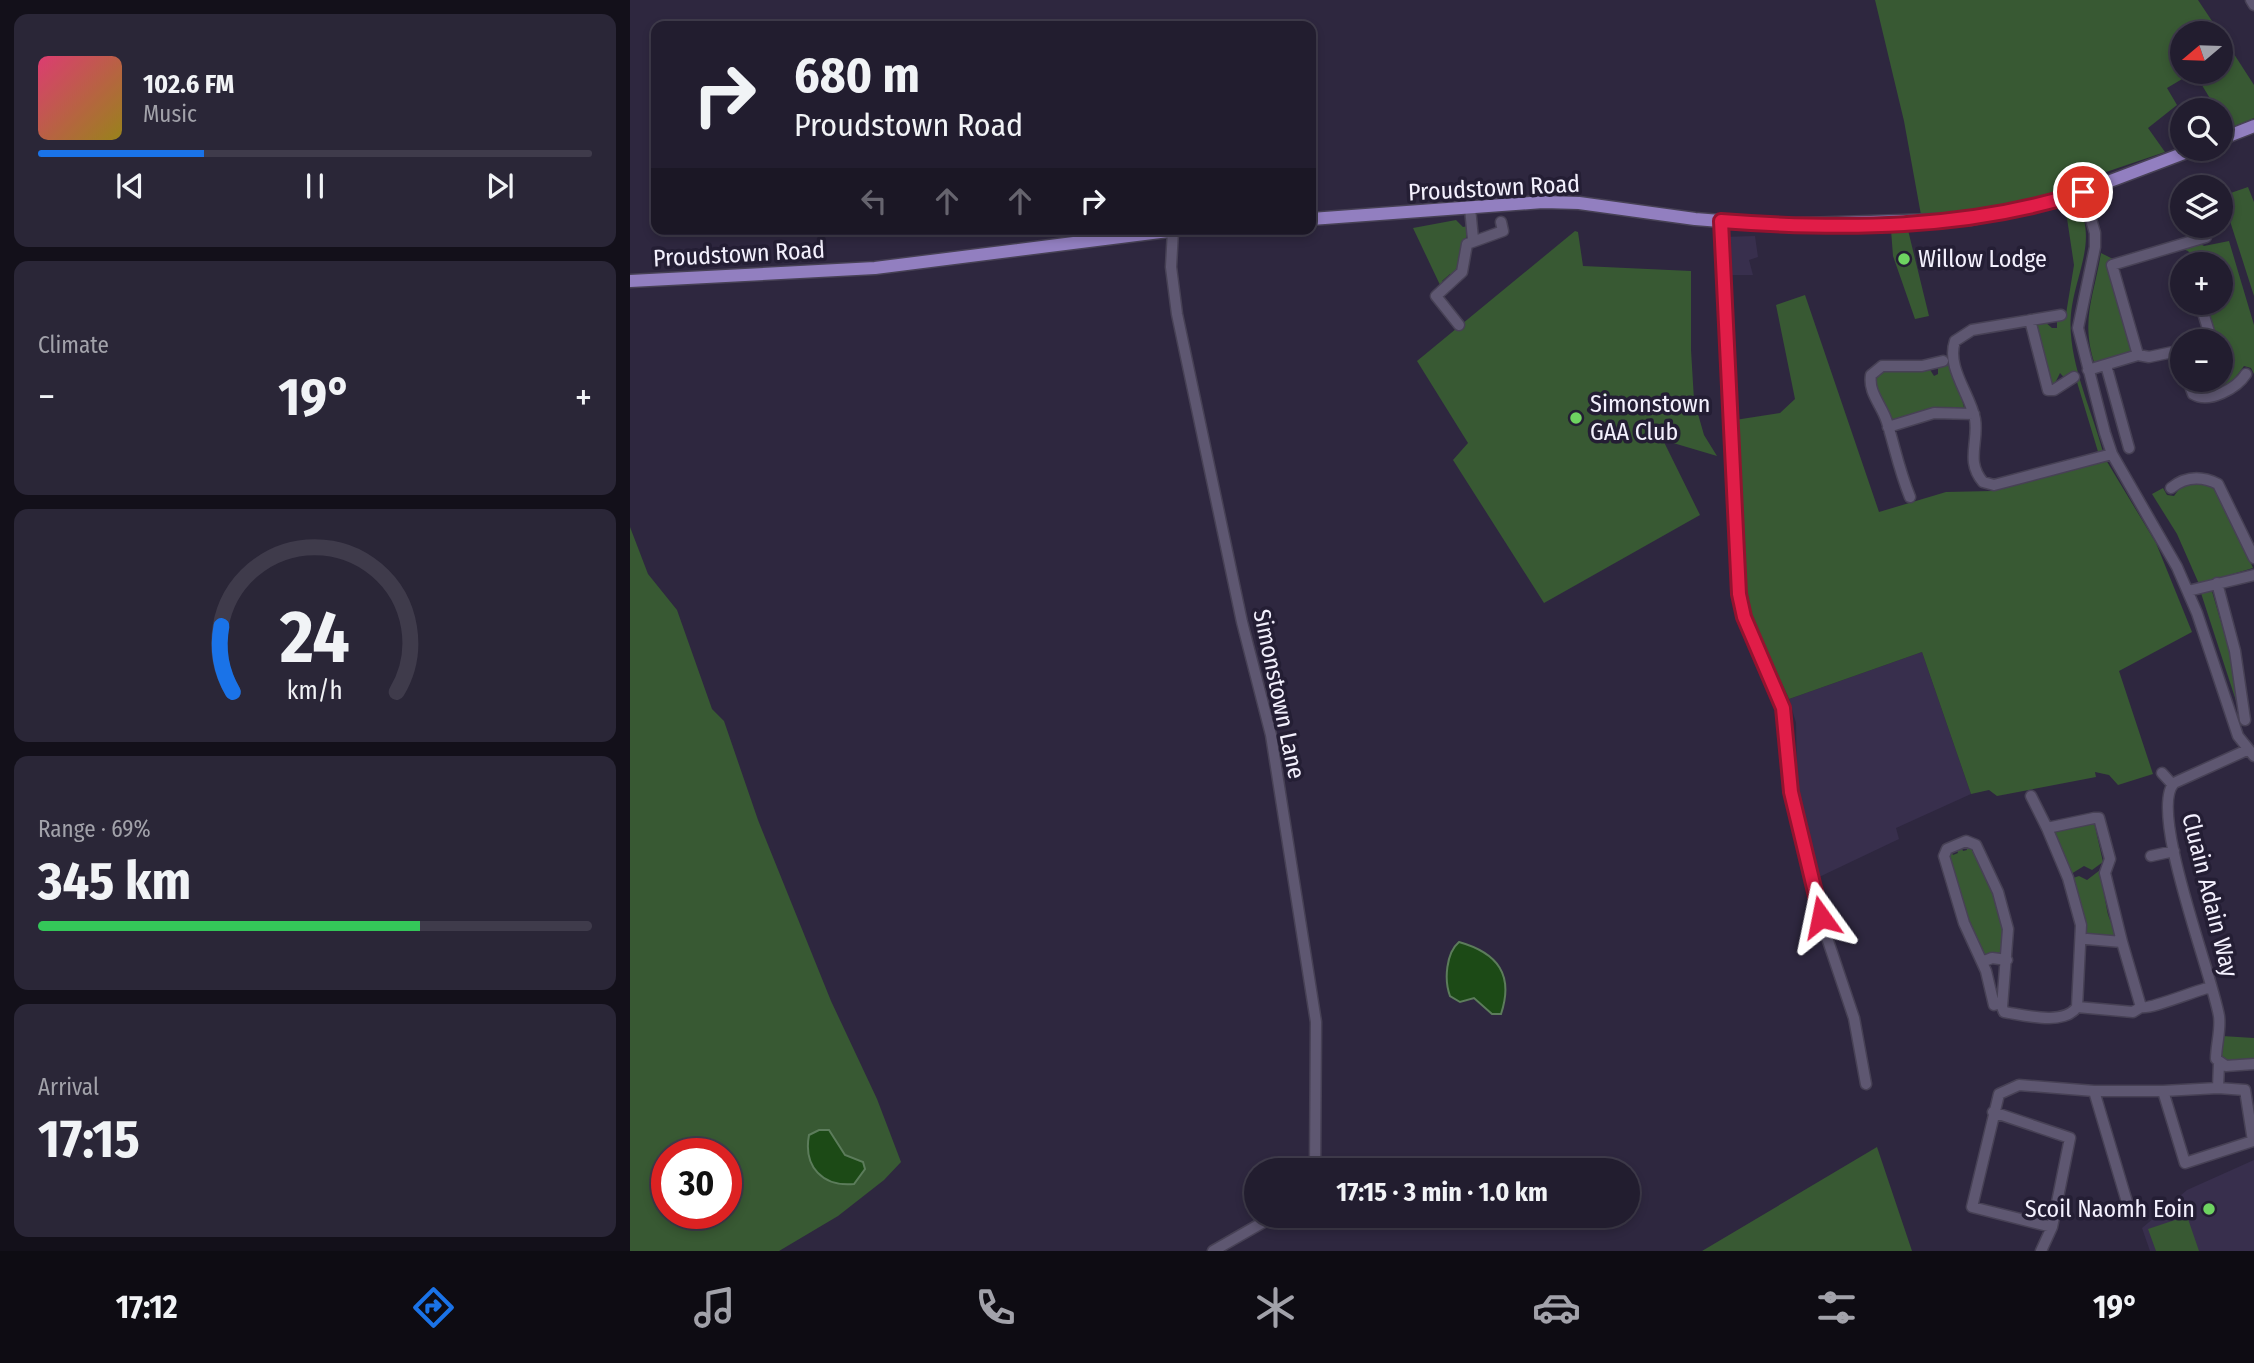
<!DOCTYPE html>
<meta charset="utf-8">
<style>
body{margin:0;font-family:"Fira Sans Condensed",sans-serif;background:#2a2637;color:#f1f3f6;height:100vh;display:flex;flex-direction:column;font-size:26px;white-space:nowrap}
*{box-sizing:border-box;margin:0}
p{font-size:23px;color:#a2a2aa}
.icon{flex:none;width:38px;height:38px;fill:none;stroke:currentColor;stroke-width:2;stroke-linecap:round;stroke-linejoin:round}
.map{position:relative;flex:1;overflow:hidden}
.sheet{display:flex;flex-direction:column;gap:14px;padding:14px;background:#13101a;width:630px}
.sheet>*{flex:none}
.hud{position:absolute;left:21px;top:21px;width:665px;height:214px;border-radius:14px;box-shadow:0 4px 10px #0003,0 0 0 2px #3f3b4b;background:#221d2f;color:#f1f3f6;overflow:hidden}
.needle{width:46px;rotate:251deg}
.tools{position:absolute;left:1540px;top:21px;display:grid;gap:14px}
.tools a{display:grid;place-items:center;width:63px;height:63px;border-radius:50%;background:#221d2f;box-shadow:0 4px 10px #0003,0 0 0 2px #3f3b4b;font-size:35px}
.speed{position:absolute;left:21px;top:1138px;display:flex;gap:14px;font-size:35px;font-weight:700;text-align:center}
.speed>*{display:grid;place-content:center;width:91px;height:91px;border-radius:50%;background:#221d2f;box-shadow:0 4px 10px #0003,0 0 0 2px #3f3b4b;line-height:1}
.speed .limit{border:10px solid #d22;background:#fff;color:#111}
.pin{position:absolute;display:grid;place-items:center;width:60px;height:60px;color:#fff;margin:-30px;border:4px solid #fff;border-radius:50%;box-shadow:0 2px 7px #0007}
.me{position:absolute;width:77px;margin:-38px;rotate:348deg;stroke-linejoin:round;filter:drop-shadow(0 0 5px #0008)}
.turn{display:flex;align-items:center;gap:24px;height:147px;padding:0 28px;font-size:32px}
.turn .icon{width:91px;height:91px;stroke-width:2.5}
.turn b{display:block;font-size:49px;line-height:60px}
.lanes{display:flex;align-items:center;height:66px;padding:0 28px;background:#0003;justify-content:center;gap:35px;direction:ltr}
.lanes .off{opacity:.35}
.big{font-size:52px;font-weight:700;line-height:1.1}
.sheet .widget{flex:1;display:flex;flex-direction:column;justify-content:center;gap:10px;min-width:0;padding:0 24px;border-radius:14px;background:#2a2637}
.sheet .dial{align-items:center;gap:0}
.dial svg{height:182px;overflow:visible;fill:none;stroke:#3f3b4b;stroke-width:7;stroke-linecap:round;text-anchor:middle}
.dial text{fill:#f1f3f6;stroke:none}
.song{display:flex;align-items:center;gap:21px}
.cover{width:84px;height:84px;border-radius:10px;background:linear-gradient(135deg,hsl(340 70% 55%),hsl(50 70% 35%))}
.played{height:7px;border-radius:4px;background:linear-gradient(90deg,#1a73e8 30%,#3f3b4b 30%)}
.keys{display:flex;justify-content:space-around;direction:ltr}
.heat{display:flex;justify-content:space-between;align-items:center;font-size:38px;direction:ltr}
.charge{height:10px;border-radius:5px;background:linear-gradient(90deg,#34c759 69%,#3f3b4b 0)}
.trip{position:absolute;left:614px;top:1158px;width:396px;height:70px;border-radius:35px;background:#221d2f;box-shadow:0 4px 10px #0003,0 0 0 2px #3f3b4b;font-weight:700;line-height:70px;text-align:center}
.menu{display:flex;height:112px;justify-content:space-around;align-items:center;background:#0e0c13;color:#a2a2aa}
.menu .icon{width:49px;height:49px}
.menu .current{color:#1a73e8}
.menu b{font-size:32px;color:#f1f3f6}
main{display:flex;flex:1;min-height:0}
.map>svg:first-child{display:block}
.built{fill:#382f4d}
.green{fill:#385933;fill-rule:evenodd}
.water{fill:#1c4a16;stroke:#5c7c5b;stroke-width:2}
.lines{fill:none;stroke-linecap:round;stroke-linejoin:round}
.minor-casing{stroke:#474155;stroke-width:13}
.major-casing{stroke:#474155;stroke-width:15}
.minor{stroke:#5e5771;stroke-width:10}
.major{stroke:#927fc0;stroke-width:12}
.route-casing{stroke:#92132f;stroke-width:18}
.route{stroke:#e11d48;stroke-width:12}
.poi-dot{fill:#6ed361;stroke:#241e34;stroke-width:2.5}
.labels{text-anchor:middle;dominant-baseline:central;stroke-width:7;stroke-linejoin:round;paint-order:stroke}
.street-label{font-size:24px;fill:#f3f0fd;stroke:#241e34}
.poi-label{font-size:24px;fill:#f3f0fd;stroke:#241e34;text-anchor:start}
</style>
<main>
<section class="sheet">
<div class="widget">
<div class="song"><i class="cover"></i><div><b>102.6 FM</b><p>Music</p></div></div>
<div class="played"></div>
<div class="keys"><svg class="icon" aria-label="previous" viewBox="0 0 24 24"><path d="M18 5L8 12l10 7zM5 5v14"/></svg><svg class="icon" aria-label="pause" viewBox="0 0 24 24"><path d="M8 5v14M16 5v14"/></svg><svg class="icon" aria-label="next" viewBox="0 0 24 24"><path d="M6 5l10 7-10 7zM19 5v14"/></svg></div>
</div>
<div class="widget"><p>Climate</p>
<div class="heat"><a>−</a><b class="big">19°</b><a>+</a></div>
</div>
<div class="widget dial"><svg viewBox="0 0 100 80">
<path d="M14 69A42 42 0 1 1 86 69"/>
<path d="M14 69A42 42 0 0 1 9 40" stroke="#1a73e8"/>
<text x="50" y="56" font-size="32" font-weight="700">24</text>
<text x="50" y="72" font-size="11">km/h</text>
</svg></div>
<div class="widget"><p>Range · 69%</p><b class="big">345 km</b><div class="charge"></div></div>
<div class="widget"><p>Arrival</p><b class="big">17:15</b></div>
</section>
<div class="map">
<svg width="1624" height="1251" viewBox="0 0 1624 1251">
<rect width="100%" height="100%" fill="#2e273f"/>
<path class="built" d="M1125,236L1128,257L1119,260L1123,275H1095L1092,237Z
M1292,652L1341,794L1266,828L1269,839L1187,878L1167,784L1166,723L1159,699Z
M1624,1160V1251H1520L1512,1228L1557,1190Z"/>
<path class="green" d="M1245,0H1568L1590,33H1552V72H1564L1537,88L1547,105L1518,128L1535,152L1426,189L1420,195L1332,214L1291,215L1274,121Z
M1591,34L1624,85V118L1598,129L1591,110H1587L1564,72H1591Z
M1618,187L1624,202V296L1592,196Z
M1447,202C1467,238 1448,269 1442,306C1434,354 1461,406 1473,452L1469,455L1447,382L1441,385L1430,373L1423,387L1404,326L1415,322L1422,328H1427V321L1436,314L1444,265L1435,205Z
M826,220L833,227L838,226C839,231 827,271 824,277L820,274L812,281L814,285L811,287L783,228Z
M1261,230H1278L1299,316L1285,319L1263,256Z
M945,231L948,232L953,266L1061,271V350L1064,400L1074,435L1087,456L1033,440L1070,515L914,603L823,460L838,443L787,361Z
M1566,241L1574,246L1599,241L1624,325V374L1621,368L1614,366L1599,386L1571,395L1560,380H1591V341H1582L1573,303H1591V264H1569L1558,251L1550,248Z
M1471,253L1483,259L1478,270L1503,352L1465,365C1450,321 1464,296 1471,253Z
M1175,295L1249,512L1316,492L1361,491L1476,460L1526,543L1562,632L1489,671L1523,774L1488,785L1479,775L1465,772L1466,777L1367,796L1359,790L1341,794L1292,652L1159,699L1118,610L1105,420L1150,413L1165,399L1146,305Z
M1320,354L1335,411L1262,422L1243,384L1249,370L1299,368L1304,376L1308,374V367L1318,362Z
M1580,483L1593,496L1623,568L1569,584L1547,534L1522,494L1533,488L1537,495L1544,496L1552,485Z
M0,527L18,574L47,610L82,709L94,721L128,820L201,1001L247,1099L271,1162L254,1180L208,1216L149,1251H0ZM37,1153H96V1213H37Z
M1581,588L1603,663L1608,707L1570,590Z
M1464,822L1473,862L1462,870L1454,866L1441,874L1422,829Z
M1336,845H1340C1358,881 1377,913 1374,955L1355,957L1342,935L1345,933L1340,922L1337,923L1318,852L1321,850L1323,855L1328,853L1326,848L1331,846L1333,851L1337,850Z
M1470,870C1472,884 1475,898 1477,910C1479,921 1485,927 1484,937L1457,935L1443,878L1449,876L1457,880Z
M1592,1036L1624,1038V1062L1595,1064L1589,1059Z
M1247,1147L1282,1251H1072Z
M1557,1216L1569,1251H1526L1518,1229Z"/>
<path class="water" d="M829,942C868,953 884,975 871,1014H862L844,998L830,1002L820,996C814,980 816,953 829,942Z
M189,1130H199L215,1155L233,1162L235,1169L224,1184C193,1187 173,1167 179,1135Z"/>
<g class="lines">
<g class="minor-casing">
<path id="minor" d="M1621,0L1624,5
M1453,192L1465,233V247L1448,328L1475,433L1482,454L1547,567L1567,613L1608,736L1624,756
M840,208L843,239
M1091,221L1111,606L1153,708L1161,792L1190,917L1224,1018L1236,1084
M543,230L541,267L547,314L612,622L641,735L686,1022L685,1171
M1570,303L1580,335L1578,341
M1431,315L1342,330L1325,341C1316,367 1340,394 1345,419C1349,442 1335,461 1353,482L1364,485L1482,454
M1400,320L1418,390H1424L1444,377
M829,325L806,296L832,272L837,244L873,231L871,222
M1508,355L1482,265L1576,237
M1476,365L1499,448
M1458,370L1508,355L1519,357L1552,350
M1558,380L1563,394C1579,404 1607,388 1616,374
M1258,427L1304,413L1344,414
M1541,488C1556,476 1572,476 1588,484L1624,558
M1280,497C1269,470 1265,448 1257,422C1252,405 1238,393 1241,375L1252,366H1292L1313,361
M1587,583L1605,651L1615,720
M1558,591L1624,575
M1617,750L1544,783C1518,811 1582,974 1589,1016C1591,1030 1586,1045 1586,1059L1596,1066L1624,1064
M1532,773L1542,784
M1401,796L1417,828
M1521,856L1544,851
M1492,942L1511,1007
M1352,962L1362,958L1377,960
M1364,1005L1356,971L1334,923L1314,856L1317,849L1336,841L1346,845L1368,892L1378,929L1372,1007L1374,1012C1394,1015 1434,1026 1447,1007L1503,1012L1511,1007C1519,1010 1567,990 1581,987
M1447,1007L1451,925L1438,878L1417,828L1464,818H1469L1480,859L1475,873L1492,942L1457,939
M1588,1088L1533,1091L1555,1163L1623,1141L1615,1090L1588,1088L1589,1063
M1363,1112L1440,1138L1422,1227L1342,1207L1369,1094L1389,1085L1464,1091
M1497,1202L1464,1091H1533
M583,1251L644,1216
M1411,1251L1422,1227"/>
</g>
<g class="major-casing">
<path id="major" d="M1591,139L1624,126
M681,219L913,202L949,203L1065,219L1141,225L1341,219L1430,200L1565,149
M0,281L245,268L554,229"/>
</g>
<use href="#minor" class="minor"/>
<use href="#major" class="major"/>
</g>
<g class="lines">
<g class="route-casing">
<path id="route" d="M1191,917L1161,792L1153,708L1114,617L1109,594L1091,221C1212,230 1337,230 1453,192"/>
</g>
<use href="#route" class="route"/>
</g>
<g class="poi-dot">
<circle cx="1274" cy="259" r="7"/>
<circle cx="946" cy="418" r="7"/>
<circle cx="1579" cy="1209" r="7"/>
</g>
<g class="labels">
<g class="street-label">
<text transform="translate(864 188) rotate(-3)">Proudstown Road</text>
<text transform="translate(109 254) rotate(-3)">Proudstown Road</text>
<text transform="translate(649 694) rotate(78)">Simonstown Lane</text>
<text transform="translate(1580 895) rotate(76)">Cluain Adain Way</text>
</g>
<g class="poi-label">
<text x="1288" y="259">Willow Lodge</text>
<text x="960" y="404">Simonstown<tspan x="960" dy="28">GAA Club</tspan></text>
<text x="1565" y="1209" text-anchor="end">Scoil Naomh Eoin</text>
</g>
</g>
</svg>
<div class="tools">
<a><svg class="needle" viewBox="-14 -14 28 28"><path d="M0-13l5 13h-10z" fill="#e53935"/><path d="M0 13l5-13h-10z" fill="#a2a2aa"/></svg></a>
<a><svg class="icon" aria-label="search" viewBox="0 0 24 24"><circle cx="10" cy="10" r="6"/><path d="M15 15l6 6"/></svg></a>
<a><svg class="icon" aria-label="layers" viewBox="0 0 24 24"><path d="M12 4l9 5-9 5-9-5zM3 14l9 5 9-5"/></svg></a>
<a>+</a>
<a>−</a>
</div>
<div class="speed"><div class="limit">30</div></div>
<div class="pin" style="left:1453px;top:192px;background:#d93025"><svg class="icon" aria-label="arrive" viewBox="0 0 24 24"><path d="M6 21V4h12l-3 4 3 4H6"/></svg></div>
<svg class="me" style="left:1191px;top:917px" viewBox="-20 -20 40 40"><path d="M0-17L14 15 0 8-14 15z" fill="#e11d48" stroke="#fff" stroke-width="4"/></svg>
<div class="trip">17:15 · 3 min · 1.0 km</div>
<div class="hud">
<div class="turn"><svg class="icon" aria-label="right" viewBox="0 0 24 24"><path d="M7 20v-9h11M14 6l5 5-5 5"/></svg><div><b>680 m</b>Proudstown Road</div></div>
<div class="lanes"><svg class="icon off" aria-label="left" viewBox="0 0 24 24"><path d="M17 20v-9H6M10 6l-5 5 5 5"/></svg><svg class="icon off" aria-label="ahead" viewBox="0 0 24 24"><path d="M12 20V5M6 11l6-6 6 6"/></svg><svg class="icon off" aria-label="ahead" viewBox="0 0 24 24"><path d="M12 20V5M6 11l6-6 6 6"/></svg><svg class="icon" aria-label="right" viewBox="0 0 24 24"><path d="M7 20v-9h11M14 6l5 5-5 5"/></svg></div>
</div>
</div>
</main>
<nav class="menu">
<b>17:12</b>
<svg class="icon current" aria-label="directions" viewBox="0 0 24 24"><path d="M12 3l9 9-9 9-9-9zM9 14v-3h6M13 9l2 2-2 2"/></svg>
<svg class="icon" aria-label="music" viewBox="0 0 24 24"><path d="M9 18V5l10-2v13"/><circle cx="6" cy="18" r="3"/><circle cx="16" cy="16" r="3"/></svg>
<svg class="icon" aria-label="phone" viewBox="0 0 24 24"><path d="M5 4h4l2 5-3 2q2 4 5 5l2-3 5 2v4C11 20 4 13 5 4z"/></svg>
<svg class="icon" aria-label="climate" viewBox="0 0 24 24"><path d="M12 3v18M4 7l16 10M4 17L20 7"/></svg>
<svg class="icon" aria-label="car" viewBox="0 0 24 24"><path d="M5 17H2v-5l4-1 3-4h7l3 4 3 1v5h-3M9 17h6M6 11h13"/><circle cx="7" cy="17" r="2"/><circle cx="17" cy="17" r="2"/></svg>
<svg class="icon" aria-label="filters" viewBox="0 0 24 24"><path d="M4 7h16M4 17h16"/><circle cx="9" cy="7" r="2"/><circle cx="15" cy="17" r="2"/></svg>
<b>19°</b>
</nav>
